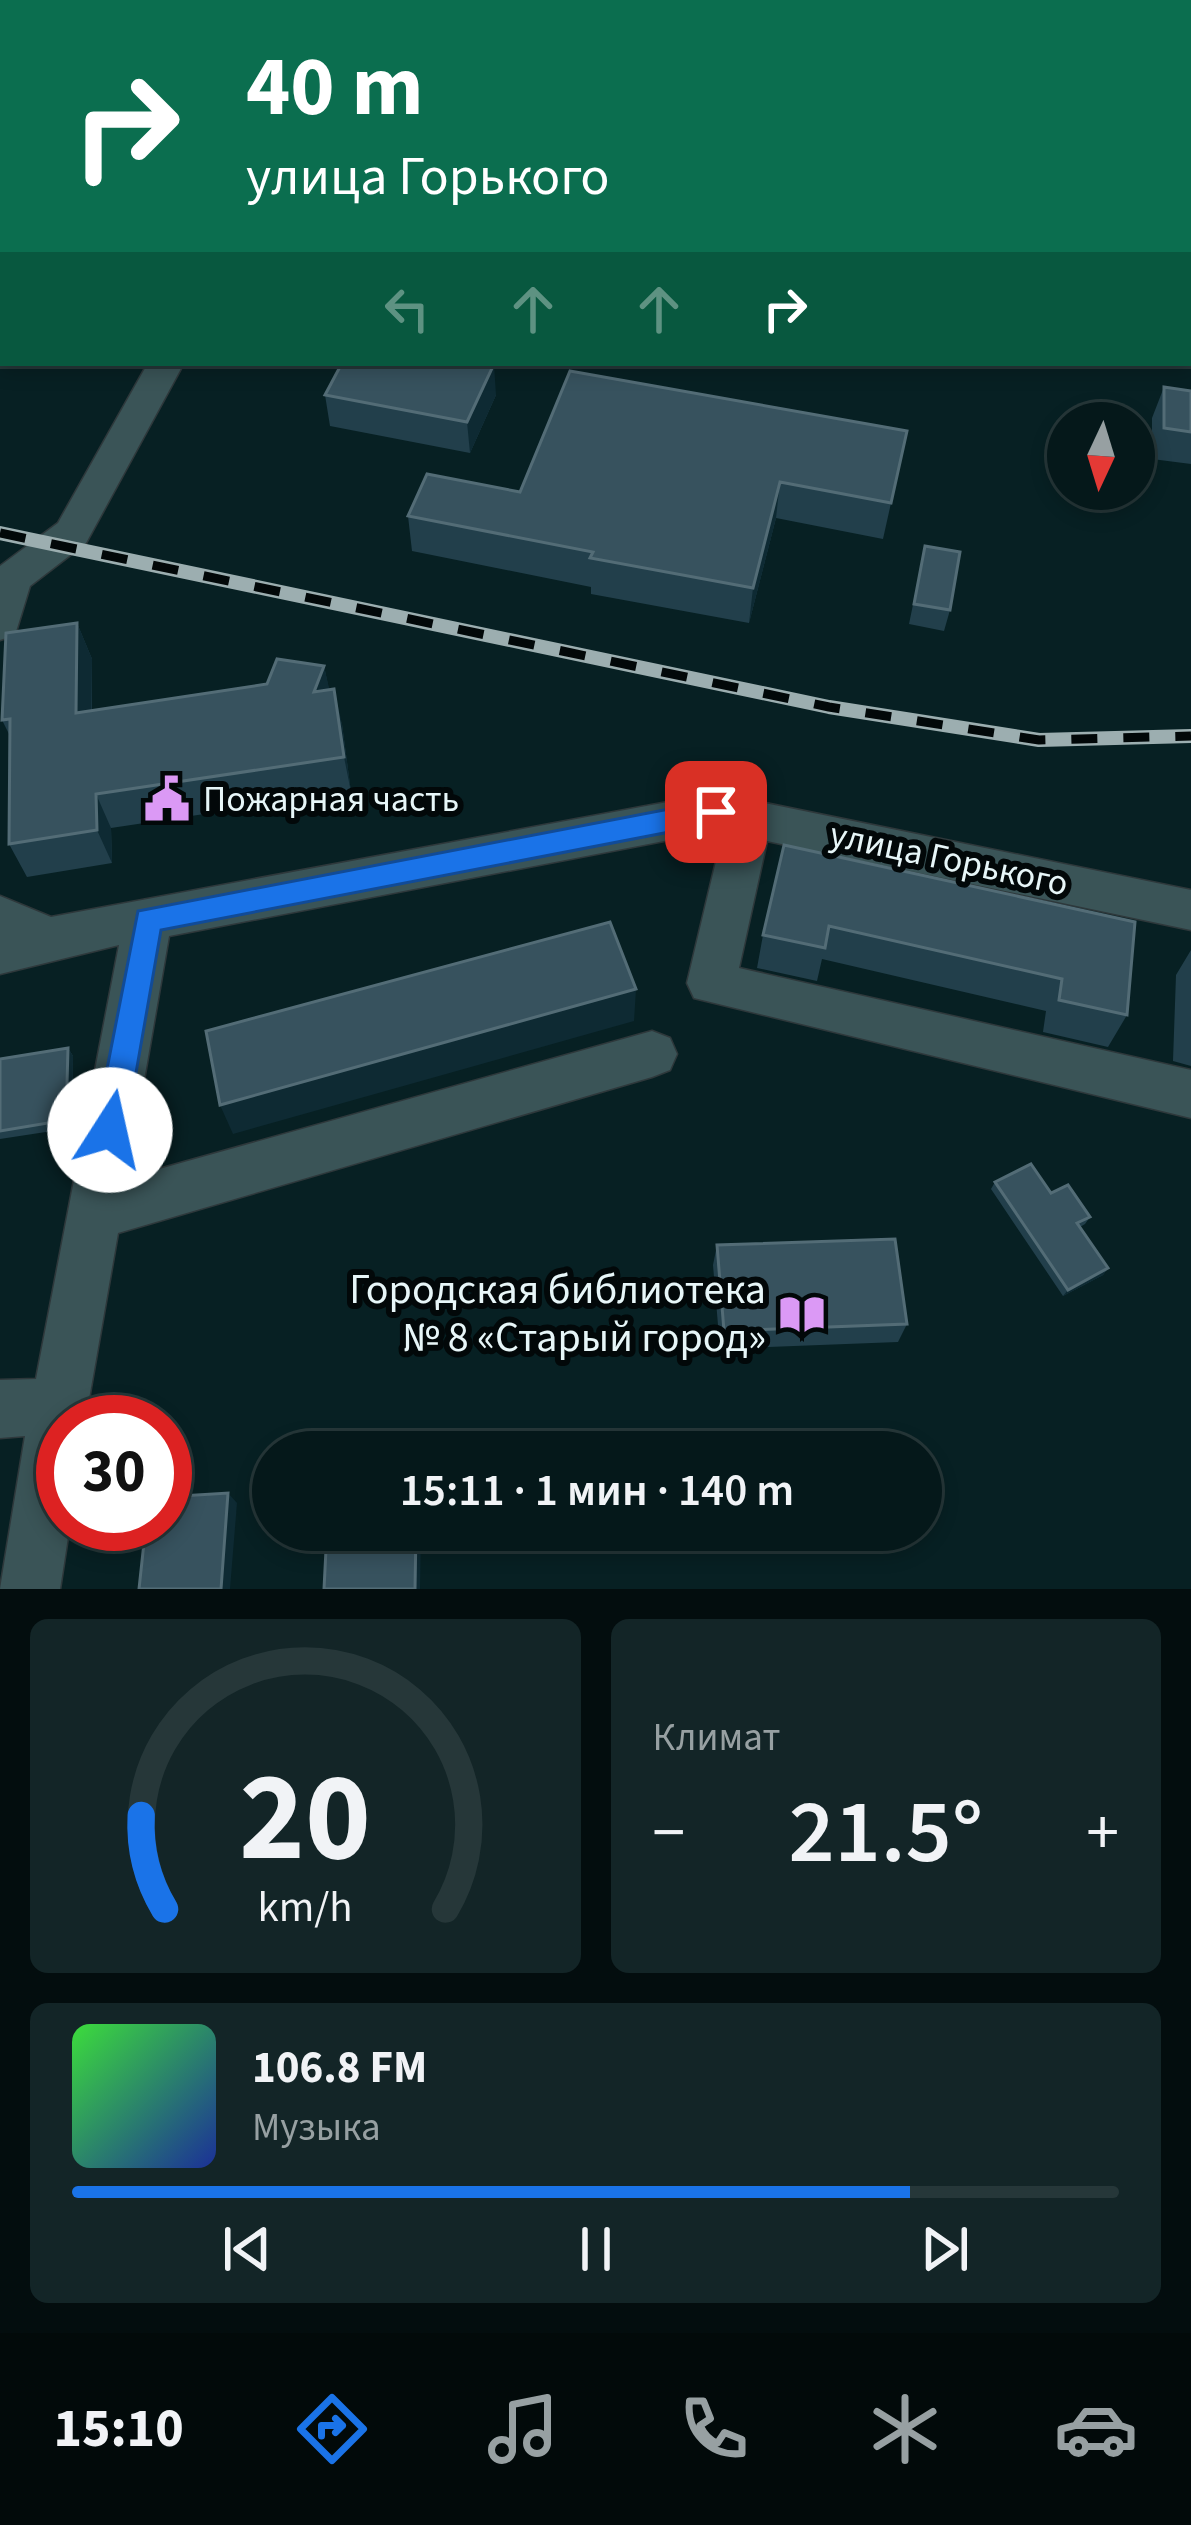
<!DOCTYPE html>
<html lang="ru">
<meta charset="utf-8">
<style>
body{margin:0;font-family:"Source Sans 3",sans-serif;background:#132527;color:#f1f3f6;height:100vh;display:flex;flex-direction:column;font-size:45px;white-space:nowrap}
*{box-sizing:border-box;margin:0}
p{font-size:39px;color:#97a0a2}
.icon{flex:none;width:66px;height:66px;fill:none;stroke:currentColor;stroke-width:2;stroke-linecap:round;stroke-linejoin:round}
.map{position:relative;height:1589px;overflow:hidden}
.drawer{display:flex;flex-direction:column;gap:30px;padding:30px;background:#030d0e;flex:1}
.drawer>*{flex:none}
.guide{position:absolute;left:0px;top:0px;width:1191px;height:366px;box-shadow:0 6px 18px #0003,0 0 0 3px #263739;background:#0b6e4f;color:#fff;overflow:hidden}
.needle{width:78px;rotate:184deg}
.controls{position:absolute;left:1047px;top:402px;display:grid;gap:24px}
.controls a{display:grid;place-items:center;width:108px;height:108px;border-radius:50%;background:#05181a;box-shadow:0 6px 18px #0003,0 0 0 3px #263739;font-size:60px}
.speed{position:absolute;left:36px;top:1395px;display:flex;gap:24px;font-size:60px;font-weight:700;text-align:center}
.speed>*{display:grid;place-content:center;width:156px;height:156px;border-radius:50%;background:#05181a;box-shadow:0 6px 18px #0003,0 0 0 3px #263739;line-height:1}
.speed .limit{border:18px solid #d22;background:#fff;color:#111}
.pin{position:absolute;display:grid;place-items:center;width:102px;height:102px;color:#fff;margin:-51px;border-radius:24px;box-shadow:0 6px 18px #0006}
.me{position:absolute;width:132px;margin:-66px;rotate:10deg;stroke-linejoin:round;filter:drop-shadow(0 0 9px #0008)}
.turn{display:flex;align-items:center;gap:42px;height:252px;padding:0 48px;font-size:54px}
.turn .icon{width:156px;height:156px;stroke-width:2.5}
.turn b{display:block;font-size:84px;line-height:102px}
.lanes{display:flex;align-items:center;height:114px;padding:0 48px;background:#0003;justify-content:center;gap:60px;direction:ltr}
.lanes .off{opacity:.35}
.big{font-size:90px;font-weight:600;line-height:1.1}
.drawer .widget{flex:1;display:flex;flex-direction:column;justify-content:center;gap:18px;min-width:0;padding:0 42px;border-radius:18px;background:#132527}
.drawer .dial{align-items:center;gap:0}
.dial svg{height:312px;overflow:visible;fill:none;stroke:#263739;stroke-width:7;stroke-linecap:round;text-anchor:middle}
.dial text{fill:#f1f3f6;stroke:none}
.song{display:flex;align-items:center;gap:36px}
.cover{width:144px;height:144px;border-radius:18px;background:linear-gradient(135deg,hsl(120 70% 55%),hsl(230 70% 35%))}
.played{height:12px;border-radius:6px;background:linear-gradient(90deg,#1a73e8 80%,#263739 80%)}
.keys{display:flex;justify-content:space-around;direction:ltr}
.heat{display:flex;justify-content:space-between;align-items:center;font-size:66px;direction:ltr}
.drawer .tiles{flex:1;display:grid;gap:30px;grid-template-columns:1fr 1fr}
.widget:last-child{grid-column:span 2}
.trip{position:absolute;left:252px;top:1431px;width:690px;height:120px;border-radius:60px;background:#05181a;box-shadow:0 6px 18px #0003,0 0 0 3px #263739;font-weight:600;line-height:120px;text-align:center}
.menu{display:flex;height:192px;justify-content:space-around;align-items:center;background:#020a0a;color:#97a0a2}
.menu .icon{width:84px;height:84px}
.menu .on{color:#1a73e8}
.menu b{font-size:54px;color:#f1f3f6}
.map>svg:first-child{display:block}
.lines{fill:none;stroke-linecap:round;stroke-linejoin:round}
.stream{stroke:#638fb6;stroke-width:9}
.minor-casing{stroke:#2e383b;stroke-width:3}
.minor{fill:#3a5457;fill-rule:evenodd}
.rail-casing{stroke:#9caeb0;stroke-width:14}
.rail{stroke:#020809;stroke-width:9;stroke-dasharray:26;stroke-linecap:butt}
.wall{fill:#223f4b}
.shaded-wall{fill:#0e2a33}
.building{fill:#37525e;stroke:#536c76;stroke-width:3}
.route{fill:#1a73e8;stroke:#114b97;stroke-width:3}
.labels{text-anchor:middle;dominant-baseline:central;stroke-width:12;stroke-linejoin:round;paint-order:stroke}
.poi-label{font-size:36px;fill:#e7f6f8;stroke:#020809;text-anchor:start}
.street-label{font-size:36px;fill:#e7f6f8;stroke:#020809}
.near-poi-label{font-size:42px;fill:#e7f6f8;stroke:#020809;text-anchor:end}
</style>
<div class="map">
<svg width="1191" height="1589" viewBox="0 0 1191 1589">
<rect width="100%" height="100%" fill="#072023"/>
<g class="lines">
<path class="stream" d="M325,0L342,3
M241,3L249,0
M454,3L487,0"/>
<g class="minor-casing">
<path id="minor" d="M1188,236H1191V258H1188Z
M0,272H3V294H0Z
M148,363H184L86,543L30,586L15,635L0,640V566L58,523Z
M716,793L1191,890V930L767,841L739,968L1191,1070V1118L694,998L687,983L723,832L716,831L169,936L127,1178L652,1031L670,1038L677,1054L670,1070L652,1077L118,1233L85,1422H63V1524H70L60,1589H0L25,1436L0,1438V1380L36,1379L119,945L0,974V896L51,917Z"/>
</g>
<use href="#minor" class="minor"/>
<g class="rail-casing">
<path id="rail" d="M0,533L829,707L1039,740L1191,736"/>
</g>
<use href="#rail" class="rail"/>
</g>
<path class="wall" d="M0,167L3,168V261L0,260Z
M1164,387L1191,391V464L1152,459V418Z
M325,395H496L470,453L330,426Z
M907,431L883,539L776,518L749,623L591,594V587L412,551L408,516L520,492Z
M925,546L950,610L944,631L909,624Z
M77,623L92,659V711L267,684L324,666L329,690L342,724L351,792L111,828L112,863L27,877L9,844L10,736L2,720Z
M784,845L1135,922L1127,1015L1108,1047L1043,1032L1046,1011L822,959L817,981L757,968L763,935Z
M1191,950V1066L1173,1061L1176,975Z
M68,1048L73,1056L72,1128L0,1139V1059Z
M995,1182L1051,1193L1090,1217L1085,1224L1080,1227L1108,1268L1103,1275L1063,1296L991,1189Z
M717,1245L907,1324L898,1342L720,1349L713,1265Z"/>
<path class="shaded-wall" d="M494,364L496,395L470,453L467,422Z
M780,482L776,518L749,623L753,588Z
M77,623L92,659L91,748L76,713Z
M324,666L332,701L314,692Z
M334,689L342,724L351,792L344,757Z
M96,794L111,828L112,863L97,830Z
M636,989L634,1021L233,1134L220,1105Z
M68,1048L73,1056L72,1128L66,1120Z
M1108,1268L1103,1275L1063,1296L1068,1290Z
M228,1493L237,1503L230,1589H221Z
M416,1530H421L420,1589H415Z"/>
<path class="building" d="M0,167L3,168V231L0,230Z
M342,363H490L494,364L467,422L325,395Z
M570,371L907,431L891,503L780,482L753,588L590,558L593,552L408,516L427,474L520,492Z
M1164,387L1191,391V432L1164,428Z
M925,546L960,552L950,610L914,604Z
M77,623L76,713L267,684L277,659L324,666L314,692L334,689L344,757L96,794L97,830L9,844L10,719L2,720L6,633Z
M784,845L1135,922L1127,1015L1059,1000L1062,979L829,926L825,948L763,935Z
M610,922L636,989L220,1105L206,1031Z
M68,1048L66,1120L0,1131V1059Z
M1031,1164L1051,1193L1068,1185L1090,1217L1077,1223L1108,1268L1068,1290L995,1182Z
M895,1239L907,1324L724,1331L717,1245Z
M228,1493L221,1589H139L146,1524H165V1497Z
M327,1530H416L415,1589H324Z"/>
<path class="route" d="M716,800L726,803L730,812L726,820L716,823L161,930L126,1130L121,1140L110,1144L99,1140L95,1130L138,911Z"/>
<defs>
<g id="civic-bare" transform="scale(3.6)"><path d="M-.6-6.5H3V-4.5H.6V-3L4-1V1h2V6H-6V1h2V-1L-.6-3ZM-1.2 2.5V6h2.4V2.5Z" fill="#db99f5" stroke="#020809" stroke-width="2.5" paint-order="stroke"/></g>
<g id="library-bare" transform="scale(3.6)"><path d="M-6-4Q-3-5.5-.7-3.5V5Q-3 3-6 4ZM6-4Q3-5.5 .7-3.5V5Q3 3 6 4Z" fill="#db99f5" stroke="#020809" stroke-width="2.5" paint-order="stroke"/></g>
</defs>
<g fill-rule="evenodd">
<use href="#civic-bare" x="167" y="799"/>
<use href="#library-bare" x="802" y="1314"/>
</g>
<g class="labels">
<g class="poi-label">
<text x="203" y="799">Пожарная часть</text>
</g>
<g class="street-label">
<text transform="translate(949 859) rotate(12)">улица Горького</text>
</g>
<g class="near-poi-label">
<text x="766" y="1290">Городская библиотека<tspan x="766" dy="48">№ 8 «Старый город»</tspan></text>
</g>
</g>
</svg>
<div class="controls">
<a><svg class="needle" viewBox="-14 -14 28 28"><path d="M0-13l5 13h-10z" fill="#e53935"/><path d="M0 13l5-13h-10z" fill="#97a0a2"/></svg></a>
</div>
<div class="speed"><div class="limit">30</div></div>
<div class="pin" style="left:716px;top:812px;background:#d93025"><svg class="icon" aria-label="arrive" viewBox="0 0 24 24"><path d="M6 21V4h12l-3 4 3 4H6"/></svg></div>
<svg class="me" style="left:110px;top:1130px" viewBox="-20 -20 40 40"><circle r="19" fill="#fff"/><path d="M0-13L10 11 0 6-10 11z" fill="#1a73e8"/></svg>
<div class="trip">15:11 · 1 мин · 140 m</div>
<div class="guide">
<div class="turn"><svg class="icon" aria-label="right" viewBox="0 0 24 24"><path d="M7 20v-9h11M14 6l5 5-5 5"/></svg><div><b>40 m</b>улица Горького</div></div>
<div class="lanes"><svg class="icon off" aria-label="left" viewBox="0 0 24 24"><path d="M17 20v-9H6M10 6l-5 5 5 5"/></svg><svg class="icon off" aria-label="ahead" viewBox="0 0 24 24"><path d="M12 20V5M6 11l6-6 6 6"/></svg><svg class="icon off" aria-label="ahead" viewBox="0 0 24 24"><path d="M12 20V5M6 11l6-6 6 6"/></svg><svg class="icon" aria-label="right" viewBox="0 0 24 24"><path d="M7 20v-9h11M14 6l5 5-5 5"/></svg></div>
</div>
</div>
<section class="drawer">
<div class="tiles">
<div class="widget dial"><svg viewBox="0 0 100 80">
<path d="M14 69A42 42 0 1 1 86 69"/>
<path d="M14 69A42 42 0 0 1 8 45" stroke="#1a73e8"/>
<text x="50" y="56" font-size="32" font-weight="700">20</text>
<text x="50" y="72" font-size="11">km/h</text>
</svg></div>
<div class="widget"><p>Климат</p>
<div class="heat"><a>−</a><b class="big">21.5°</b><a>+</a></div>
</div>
<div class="widget">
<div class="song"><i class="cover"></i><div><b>106.8 FM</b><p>Музыка</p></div></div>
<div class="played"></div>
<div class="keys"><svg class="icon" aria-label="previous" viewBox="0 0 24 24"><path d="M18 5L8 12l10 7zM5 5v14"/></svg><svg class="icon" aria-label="pause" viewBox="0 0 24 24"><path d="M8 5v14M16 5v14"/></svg><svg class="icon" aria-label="next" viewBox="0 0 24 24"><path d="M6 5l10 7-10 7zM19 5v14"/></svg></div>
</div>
</div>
</section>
<nav class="menu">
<b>15:10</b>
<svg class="icon on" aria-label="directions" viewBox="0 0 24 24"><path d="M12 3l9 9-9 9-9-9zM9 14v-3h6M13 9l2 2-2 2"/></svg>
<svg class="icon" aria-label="music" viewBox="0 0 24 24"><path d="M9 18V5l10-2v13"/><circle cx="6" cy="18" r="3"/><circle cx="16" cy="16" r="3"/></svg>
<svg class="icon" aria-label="phone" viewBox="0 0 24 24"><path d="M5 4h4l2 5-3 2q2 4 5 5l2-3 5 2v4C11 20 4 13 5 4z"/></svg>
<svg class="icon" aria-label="climate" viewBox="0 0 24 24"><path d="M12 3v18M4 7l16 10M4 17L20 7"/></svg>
<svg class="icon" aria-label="car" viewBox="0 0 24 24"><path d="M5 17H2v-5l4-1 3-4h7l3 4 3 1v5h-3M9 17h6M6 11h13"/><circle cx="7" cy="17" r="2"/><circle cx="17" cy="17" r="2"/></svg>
</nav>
